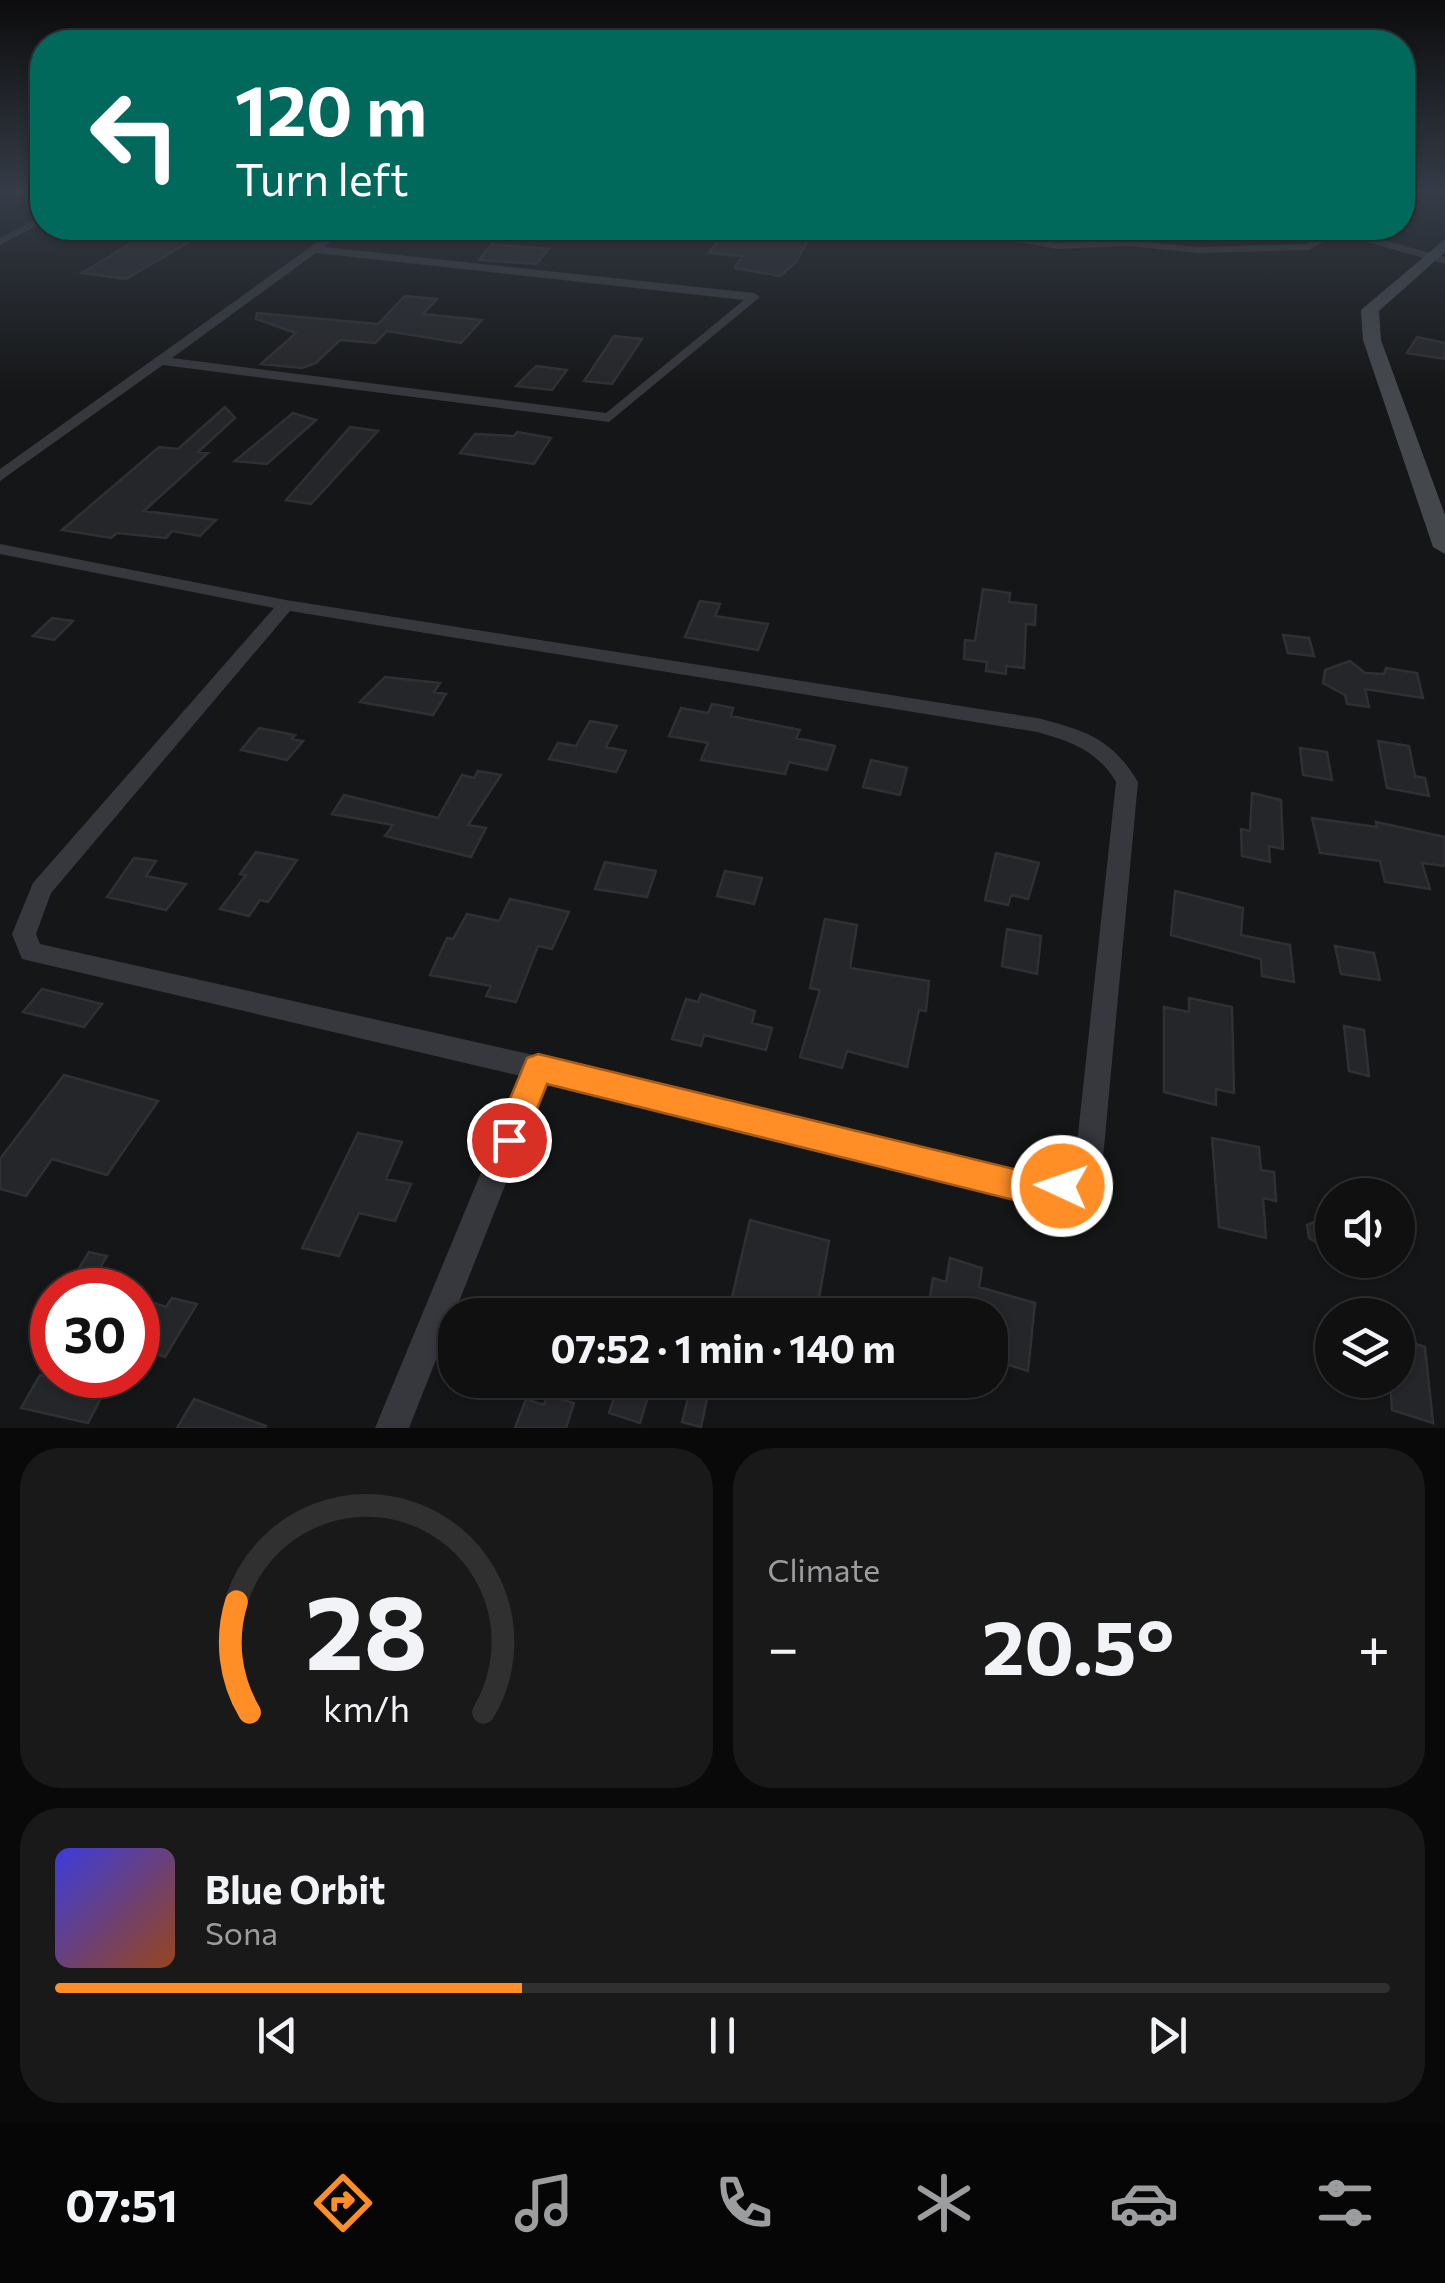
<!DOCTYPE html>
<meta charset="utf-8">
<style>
body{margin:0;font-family:Commissioner,sans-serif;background:#19191a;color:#f1f3f6;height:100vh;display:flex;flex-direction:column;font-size:38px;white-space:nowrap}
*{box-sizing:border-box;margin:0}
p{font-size:32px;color:#9c9d9f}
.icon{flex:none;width:55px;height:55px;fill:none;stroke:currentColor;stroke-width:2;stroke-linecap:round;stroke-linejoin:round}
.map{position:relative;height:1428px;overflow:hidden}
.side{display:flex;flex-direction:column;gap:20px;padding:20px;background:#090909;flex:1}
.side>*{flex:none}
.banner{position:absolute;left:30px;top:30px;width:1385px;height:210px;border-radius:40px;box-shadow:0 2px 8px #0004,0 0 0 2px #303031;background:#00695c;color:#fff;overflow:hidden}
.controls{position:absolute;left:1315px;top:1178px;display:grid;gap:20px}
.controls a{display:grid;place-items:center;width:100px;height:100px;border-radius:50%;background:#101011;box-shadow:0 2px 8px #0004,0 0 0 2px #303031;font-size:50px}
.speed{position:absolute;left:30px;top:1268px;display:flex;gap:20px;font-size:50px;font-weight:700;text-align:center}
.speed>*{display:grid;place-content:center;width:130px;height:130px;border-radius:50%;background:#101011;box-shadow:0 2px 8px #0004,0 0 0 2px #303031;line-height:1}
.speed .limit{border:15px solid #d22;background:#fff;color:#111}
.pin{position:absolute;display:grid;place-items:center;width:85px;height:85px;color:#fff;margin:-42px;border:5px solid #fff;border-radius:50%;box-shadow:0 2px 10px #0007}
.me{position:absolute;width:110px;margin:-55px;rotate:273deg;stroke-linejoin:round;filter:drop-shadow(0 0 8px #0008)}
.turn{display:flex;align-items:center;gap:35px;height:210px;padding:0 40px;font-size:45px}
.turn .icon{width:130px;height:130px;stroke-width:2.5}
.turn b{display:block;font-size:70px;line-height:85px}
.big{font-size:75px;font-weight:700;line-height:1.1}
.side .card{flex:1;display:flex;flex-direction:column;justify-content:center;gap:15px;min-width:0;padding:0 35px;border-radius:40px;background:#19191a}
.side .dial{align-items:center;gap:0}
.dial svg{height:260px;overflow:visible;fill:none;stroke:#303031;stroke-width:7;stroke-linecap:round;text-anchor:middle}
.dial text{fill:#f1f3f6;stroke:none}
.song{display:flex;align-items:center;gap:30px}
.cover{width:120px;height:120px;border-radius:15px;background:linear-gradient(135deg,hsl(240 70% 55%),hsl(20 70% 35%))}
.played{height:10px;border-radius:5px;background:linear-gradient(90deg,#ff8e26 35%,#303031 35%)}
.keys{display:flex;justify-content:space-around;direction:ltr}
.heat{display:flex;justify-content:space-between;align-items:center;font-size:55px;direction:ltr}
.side .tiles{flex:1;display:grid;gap:20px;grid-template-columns:1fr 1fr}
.card:last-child{grid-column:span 2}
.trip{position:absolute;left:438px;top:1298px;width:570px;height:100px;border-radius:40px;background:#101011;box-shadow:0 2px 8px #0004,0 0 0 2px #303031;font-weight:700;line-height:100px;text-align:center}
.dock{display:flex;height:160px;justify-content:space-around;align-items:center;background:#060607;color:#9c9d9f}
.dock .icon{width:70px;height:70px}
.dock .selected{color:#ff8e26}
.dock b{font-size:45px;color:#f1f3f6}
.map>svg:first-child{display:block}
.building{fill:#252629;stroke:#2f3034;stroke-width:2.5}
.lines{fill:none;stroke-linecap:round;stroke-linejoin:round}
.street{fill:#36383d;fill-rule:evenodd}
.secondary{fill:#44484d;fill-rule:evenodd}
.route{fill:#ff8e26;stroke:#a65c19;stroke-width:2.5}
</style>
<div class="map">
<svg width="1445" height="1428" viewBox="0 0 1445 1428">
<rect width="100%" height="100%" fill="#151617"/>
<path class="building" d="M156,228H213L126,279L82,273Z
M726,228H815L796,262L780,276L735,268L742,256L709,253Z
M492,244L549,249L536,264L479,260Z
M405,296L437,299L423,314L482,320L461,343L387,331L375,343L340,340L316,363L302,368L261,364L296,333L256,319L257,313L378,324Z
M614,336L642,339L612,384L584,381Z
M1417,337L1445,343V359L1407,353Z
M536,366L567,370L552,390L516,386Z
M225,407L235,418L198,452L208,453L144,511L216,520L200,536L172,531L166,538L117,533L111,538L62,530L159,447L178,449Z
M293,413L316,420L267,464L235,461Z
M350,427L378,431L311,504L286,500Z
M517,432L551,438L534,464L460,453L475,434L514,436Z
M983,589L1010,593L1009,602L1036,605L1035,625L1026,624L1024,668L1006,666V674L986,671L987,662L964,659L965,640L975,641Z
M700,601L720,604L715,616L768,624L758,650L685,637Z
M52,618L73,621L54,640L33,636Z
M1283,635L1309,638L1314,656L1288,653Z
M1350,661L1365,673L1384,674L1386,668L1417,673L1423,698L1365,689L1369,707L1347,704L1345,695L1323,683L1325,670Z
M385,677L440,683L434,692L446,694L433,715L360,702Z
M712,704L733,708L731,716L800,730L796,738L835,746L827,770L789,762L785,774L701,760L708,743L669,736L681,708L708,713Z
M590,721L617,726L606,747L626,751L616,772L549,759L558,743L576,746Z
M259,728L295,735L292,739L303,741L287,760L241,750Z
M1378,741L1409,746L1415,776L1425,778L1429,796L1387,788Z
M1300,748L1327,752L1332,780L1303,775Z
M871,760L907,768L900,795L863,787Z
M478,771L501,775L468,825L486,828L471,857L385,836L393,825L332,814L344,795L438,818L462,775L474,778Z
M1252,793L1281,800L1283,849L1269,846L1270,862L1242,856L1241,829L1250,831Z
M1312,818L1377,827L1376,822L1445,837V866L1422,863L1430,889L1385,882L1380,861L1320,853Z
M256,852L297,860L268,902L260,900L249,916L220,909L246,875L240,874Z
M996,853L1039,863L1028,899L1011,895L1008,905L985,900Z
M134,858L156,861L146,876L186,884L166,910L107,897Z
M605,862L656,871L647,897L595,889Z
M725,871L762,878L754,904L717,896Z
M1175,891L1243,908L1241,935L1290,945L1294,982L1262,976L1261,959L1171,935Z
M510,899L569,912L552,949L538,946L516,1002L486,996L491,986L430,975L447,938L453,939L467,914L499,921Z
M825,919L857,925L850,968L929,981L926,1011L919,1010L907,1067L847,1051L842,1068L800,1057L820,990L810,988Z
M1007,929L1041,936L1037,974L1002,966Z
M1335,946L1374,953L1380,980L1341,974Z
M42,989L102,1004L84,1027L23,1012Z
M701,994L755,1011L752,1023L772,1028L766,1050L704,1035L701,1046L672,1039L686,999L698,1002Z
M1189,998L1232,1007L1234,1093L1216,1089V1105L1164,1092V1007L1189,1012Z
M1344,1026L1364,1030L1369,1076L1349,1071Z
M64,1075L158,1101L107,1175L52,1159L26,1196L0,1189V1159Z
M358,1133L402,1142L386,1179L411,1184L395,1221L359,1213L339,1256L302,1248Z
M1212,1138L1259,1147L1261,1170L1274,1172L1276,1201L1263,1198L1266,1238L1219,1227Z
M750,1220L829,1241L816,1315H750L729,1310Z
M1314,1222L1332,1231V1252L1309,1238L1307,1225Z
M89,1252L107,1256L90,1284L72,1280Z
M950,1258L982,1268L979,1287L1035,1303L1028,1371L990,1359V1315H927L933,1278L946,1282Z
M172,1298L197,1304L165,1357L138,1348V1313L145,1300L166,1307Z
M1398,1338L1425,1347L1433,1423L1392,1410L1390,1380H1398Z
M40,1375L105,1390L88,1423L21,1408Z
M620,1380H653L640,1423L609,1413Z
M692,1381L710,1385L701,1427L682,1422Z
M547,1395L574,1403L566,1428H515L526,1399L544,1405Z
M194,1399L266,1426L265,1428H177Z"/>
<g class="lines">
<path class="street" d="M42,216V223L0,245V238Z
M337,228H348L324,247L754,293L760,297L609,422L163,365L0,481V469ZM316,253L744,300L606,413L172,358Z
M941,228H963L1057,243L1127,240L1199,247L1307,244L1328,231L1324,228H1340L1445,257V264L1338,234L1309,250L1199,253L1127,246L1057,249Z
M0,544L286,600L1037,718C1084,730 1112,738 1138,782L1102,1169C1088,1202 1052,1201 1022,1200L546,1082L409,1428H375L521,1076L22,959L12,934L33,883L274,608L0,554ZM290,611L1037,732C1070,741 1098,751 1116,782L1075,1162L1058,1173L1022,1172L538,1056L40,944L36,934L51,893Z"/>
<path class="secondary" d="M1445,239V252L1379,311L1381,340L1445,515V554L1433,547L1363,340L1361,310Z"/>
</g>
<linearGradient id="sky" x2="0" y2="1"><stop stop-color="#0c0c0d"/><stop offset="0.49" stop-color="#353c47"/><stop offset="1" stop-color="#353c47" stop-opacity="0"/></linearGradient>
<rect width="1445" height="391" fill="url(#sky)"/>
<path class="route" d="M538,1054L1022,1171H1062L1074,1175L1079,1186L1074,1198L1062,1202H1022L547,1084L520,1151L509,1155L497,1151L493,1140L527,1058Z"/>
</svg>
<div class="controls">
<a><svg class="icon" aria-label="sound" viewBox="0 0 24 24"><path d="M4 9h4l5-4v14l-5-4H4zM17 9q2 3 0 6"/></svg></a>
<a><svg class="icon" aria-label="layers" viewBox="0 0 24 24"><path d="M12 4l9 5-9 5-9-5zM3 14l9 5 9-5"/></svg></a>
</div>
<div class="speed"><div class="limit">30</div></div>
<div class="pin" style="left:509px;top:1140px;background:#d93025"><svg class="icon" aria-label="arrive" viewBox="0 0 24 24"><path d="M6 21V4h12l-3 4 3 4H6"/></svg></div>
<svg class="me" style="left:1062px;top:1186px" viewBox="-20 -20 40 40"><circle r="17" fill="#ff8e26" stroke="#fff" stroke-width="3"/><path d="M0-11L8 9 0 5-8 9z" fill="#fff"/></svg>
<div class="trip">07:52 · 1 min · 140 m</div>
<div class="banner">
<div class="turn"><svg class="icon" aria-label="left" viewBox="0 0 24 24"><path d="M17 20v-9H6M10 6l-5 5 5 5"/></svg><div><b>120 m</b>Turn left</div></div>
</div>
</div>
<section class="side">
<div class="tiles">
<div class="card dial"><svg viewBox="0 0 100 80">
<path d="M14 69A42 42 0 1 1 86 69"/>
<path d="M14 69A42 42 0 0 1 10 35" stroke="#ff8e26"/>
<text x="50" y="56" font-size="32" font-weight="700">28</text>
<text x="50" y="72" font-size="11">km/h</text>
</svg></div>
<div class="card"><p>Climate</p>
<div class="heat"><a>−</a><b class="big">20.5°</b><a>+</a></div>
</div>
<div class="card">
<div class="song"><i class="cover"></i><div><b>Blue Orbit</b><p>Sona</p></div></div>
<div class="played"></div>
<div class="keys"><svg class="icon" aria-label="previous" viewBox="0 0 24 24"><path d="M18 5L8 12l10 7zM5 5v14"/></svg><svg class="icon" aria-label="pause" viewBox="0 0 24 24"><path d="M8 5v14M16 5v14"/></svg><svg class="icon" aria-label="next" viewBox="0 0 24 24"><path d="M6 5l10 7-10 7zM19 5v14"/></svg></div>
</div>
</div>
</section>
<nav class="dock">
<b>07:51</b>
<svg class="icon selected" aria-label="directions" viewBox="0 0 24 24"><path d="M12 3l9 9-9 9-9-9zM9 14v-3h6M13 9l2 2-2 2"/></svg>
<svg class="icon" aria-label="music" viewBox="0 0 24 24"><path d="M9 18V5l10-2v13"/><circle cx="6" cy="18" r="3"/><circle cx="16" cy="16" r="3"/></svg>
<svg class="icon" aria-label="phone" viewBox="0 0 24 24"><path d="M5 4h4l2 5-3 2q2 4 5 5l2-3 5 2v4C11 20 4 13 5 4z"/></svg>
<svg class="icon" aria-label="climate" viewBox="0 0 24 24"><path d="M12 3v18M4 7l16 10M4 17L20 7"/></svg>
<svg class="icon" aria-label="car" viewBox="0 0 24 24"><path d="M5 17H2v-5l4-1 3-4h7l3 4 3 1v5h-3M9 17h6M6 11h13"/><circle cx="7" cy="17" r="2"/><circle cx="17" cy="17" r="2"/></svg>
<svg class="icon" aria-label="filters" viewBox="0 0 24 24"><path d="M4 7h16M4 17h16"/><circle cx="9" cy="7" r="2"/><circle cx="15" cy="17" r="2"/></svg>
</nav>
